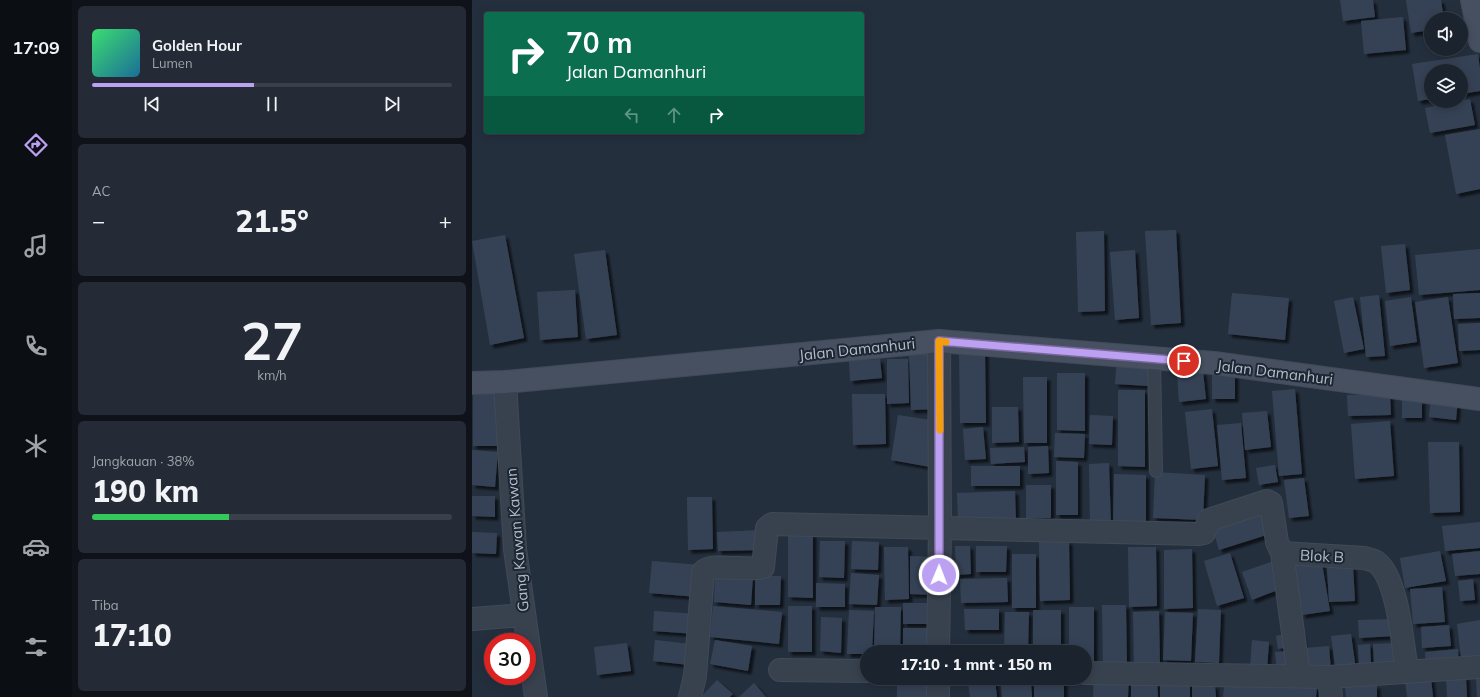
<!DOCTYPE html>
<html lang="id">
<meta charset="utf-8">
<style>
body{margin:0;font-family:Mulish,sans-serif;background:#242b36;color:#f1f3f6;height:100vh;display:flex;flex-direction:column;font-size:15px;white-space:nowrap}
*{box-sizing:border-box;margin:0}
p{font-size:13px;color:#a0a4aa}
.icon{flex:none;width:22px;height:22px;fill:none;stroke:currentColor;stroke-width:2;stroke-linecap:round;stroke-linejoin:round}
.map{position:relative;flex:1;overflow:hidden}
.side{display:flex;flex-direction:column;gap:6px;padding:6px;background:#0f1319;width:400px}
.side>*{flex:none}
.guide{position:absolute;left:12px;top:12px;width:380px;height:122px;border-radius:4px;box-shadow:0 2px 10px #0003,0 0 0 1px #39404a;background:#0b6e4f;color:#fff;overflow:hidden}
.buttons{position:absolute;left:952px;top:12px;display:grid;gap:8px}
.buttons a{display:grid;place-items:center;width:44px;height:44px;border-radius:50%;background:#1b232e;box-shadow:0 2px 10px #0003,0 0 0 1px #39404a;font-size:20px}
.speed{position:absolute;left:12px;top:633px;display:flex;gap:8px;font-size:20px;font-weight:700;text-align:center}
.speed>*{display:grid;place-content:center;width:52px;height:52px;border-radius:50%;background:#1b232e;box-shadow:0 2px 10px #0003,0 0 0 1px #39404a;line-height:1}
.speed .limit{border:6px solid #d22;background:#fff;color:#111}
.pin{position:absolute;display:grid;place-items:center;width:34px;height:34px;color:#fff;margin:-17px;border:2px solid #fff;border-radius:50%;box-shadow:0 1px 4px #0007}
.me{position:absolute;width:44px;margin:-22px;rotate:1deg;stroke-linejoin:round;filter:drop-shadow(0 0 3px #0008)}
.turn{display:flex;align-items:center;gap:14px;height:84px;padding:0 16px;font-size:18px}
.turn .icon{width:52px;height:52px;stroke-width:2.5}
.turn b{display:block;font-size:28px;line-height:34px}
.lanes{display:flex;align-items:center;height:38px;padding:0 16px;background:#0003;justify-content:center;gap:20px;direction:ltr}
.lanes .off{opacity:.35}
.big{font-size:30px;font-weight:800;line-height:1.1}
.side .tile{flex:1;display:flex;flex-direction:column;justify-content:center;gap:6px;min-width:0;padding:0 14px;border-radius:6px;background:#242b36}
.side .dial{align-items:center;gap:0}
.dial b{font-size:52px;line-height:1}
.song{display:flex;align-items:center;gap:12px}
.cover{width:48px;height:48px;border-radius:6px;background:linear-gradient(135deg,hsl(140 70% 55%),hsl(200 70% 35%))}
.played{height:4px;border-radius:2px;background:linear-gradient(90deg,#bca0f2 45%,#39404a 45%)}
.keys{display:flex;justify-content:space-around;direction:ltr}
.heat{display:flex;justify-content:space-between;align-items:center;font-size:22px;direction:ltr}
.charge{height:6px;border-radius:3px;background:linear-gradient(90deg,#34c759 38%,#39404a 0)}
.trip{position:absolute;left:388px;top:645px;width:232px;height:40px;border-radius:20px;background:#1b232e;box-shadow:0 2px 10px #0003,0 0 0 1px #39404a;font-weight:800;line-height:40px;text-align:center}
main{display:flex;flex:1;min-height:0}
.tabs{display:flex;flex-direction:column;width:72px;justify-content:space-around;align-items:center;background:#0b0e12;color:#a0a4aa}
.tabs .icon{width:28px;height:28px}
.tabs .active{color:#bca0f2}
.tabs b{font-size:18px;color:#f1f3f6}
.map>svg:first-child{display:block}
.building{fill:#364354;filter:url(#shadow)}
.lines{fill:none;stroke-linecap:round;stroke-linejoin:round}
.lane-casing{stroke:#414a57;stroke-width:14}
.street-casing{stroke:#414a57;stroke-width:24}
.secondary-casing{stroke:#414a57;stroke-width:24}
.lane{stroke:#38414e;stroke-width:12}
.street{stroke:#38414e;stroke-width:22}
.secondary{stroke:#465061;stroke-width:22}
.route-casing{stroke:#7a689d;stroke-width:10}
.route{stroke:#bca0f2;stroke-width:7}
.slow{stroke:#f59e0b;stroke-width:7}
.labels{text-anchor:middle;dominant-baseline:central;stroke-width:4;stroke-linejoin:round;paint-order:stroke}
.street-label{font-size:15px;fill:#b4bcc9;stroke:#1d2633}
</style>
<main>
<nav class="tabs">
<b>17:09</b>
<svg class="icon active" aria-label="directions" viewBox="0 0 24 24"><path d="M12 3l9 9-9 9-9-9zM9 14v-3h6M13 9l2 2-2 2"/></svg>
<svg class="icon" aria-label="music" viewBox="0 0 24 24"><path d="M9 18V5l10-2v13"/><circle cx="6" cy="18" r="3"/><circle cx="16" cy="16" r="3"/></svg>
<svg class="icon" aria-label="phone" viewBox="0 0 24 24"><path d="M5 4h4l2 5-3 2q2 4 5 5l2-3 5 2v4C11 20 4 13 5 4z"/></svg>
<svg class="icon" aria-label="climate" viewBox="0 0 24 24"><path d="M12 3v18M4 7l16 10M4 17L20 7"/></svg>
<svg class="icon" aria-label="car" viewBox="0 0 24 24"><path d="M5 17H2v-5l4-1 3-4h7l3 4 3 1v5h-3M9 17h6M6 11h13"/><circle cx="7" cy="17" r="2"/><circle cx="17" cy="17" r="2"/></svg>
<svg class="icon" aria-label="filters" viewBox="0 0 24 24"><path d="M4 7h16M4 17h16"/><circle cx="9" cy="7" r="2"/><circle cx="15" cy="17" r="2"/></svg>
</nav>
<section class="side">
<div class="tile">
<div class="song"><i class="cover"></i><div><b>Golden Hour</b><p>Lumen</p></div></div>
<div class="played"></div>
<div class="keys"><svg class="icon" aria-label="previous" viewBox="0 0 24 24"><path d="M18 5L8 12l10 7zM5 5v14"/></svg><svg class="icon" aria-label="pause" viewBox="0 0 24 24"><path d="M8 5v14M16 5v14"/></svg><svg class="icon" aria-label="next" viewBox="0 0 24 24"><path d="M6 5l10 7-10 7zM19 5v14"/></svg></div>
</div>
<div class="tile"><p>AC</p>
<div class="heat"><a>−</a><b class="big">21.5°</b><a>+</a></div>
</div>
<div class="tile dial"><b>27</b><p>km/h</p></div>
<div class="tile"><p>Jangkauan · 38%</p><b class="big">190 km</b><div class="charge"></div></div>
<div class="tile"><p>Tiba</p><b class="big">17:10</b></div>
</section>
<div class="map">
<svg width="1008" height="697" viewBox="0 0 1008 697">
<defs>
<filter id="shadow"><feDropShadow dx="3.5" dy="3.5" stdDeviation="1" flood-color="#0009"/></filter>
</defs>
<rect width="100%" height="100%" fill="#242f3e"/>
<path class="building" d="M868,0H901L903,17L871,21Z
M934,0H969L972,19H959V30L939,33Z
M931,17L934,50L892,54L889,21Z
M1006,54L1008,69V91L989,94V71H959V99L946,101L940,64Z
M998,99L1003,125L958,133L953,108Z
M1008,129V189L984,194L973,135Z
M704,230L709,323L679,325L673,231Z
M632,231L633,311L606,312L604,232Z
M33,235L52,338L18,345L0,241Z
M933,244L938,290L914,293L909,246Z
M1008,249V290L947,295L943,255Z
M133,250L145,335L114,339L102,254Z
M663,250L667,318L643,320L638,252Z
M103,290L106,337L68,340L65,292Z
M760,293L817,298L813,340L756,334Z
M1008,293V318L982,319L981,294Z
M907,295L913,356L894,357L888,297Z
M881,297L892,349L872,353L862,301Z
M939,297L945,342L918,346L913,301Z
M976,297L986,363L952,368L943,302Z
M1008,323V350L987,351L986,324Z
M487,349H513L514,423H488Z
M465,353L467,409L439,410L437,354Z
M408,359L410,378L378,381L377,361Z
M415,359H436L437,403L415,404Z
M645,359L677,361L676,386L643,384Z
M731,371L734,399L707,402L705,374Z
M585,373H613V431L585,430Z
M763,374V399H740V375Z
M551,377H575V443H552Z
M823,389L830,474L807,476L800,391Z
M646,390H673V467L646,466Z
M1,393H28V446H1Z
M380,394H413L414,444L381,445Z
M918,394L919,415L876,416L875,395Z
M959,396L986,399L984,420L957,417Z
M930,400H950V418H930Z
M520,407H546L547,442L520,443Z
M740,409L746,466L719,469L713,412Z
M795,411L799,447L773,450L770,413Z
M426,415L465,421L458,467L419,460Z
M618,415L641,416L640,445L617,444Z
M918,421L922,476L883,479L879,424Z
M769,423L774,478L750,480L745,425Z
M511,427L514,459L493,460L491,429Z
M583,433L613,434L612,458L582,457Z
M956,442H987L988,512L958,513Z
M576,446L577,473L556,474V447Z
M552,447L553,462L519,464L518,448Z
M0,450L26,452L23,487L0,485Z
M584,461L606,462V515H584Z
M637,463L639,526H618L617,464Z
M803,465L806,482L787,485L784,468Z
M499,466H548V486H499Z
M683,472L733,475L731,520L681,518Z
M642,474L674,475V523H641Z
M832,478L837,516L817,518L812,480Z
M554,485H579V518H554Z
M543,491L544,521L486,522L485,493Z
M0,496H23V517L0,516Z
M215,497H240L241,549L216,550Z
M793,510L801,533L747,550L740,526Z
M1008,522V548L973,551L970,526Z
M289,530L290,550L246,551L245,532Z
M0,532L25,533L24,554L0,553Z
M316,533L341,534V598L316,597Z
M348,541H373L372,578L347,577Z
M380,541L407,542L406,570L379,569Z
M597,541L598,600L568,601L567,542Z
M483,546H498L499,574L484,575Z
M504,546H535L534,572H504Z
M412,547H436L437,599L413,600Z
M656,547H684L685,606L657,607Z
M720,549L721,608L692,609V550Z
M968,551L974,581L933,588L928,558Z
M1008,551V574L983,576L980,554Z
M758,553L772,598L745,606L732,561Z
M540,554H564V608H540Z
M438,556L464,557V595L438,594Z
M849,557L858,611L830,615L822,562Z
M180,561L228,565L225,597L177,593Z
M802,561L811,588L780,600L770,572Z
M881,566L883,601L857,602L855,568Z
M243,573L281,576L279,605L242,602Z
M379,573L407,575L405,605L377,604Z
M283,576H309L308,605H283Z
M535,578L536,602L489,603L488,579Z
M1001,579L1003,600L988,601L986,581Z
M344,583L373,584V607H344Z
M970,587L973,622L941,624L938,589Z
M431,603H466V624H431Z
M630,605H654L655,667H631Z
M241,606L310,612L307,644L238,637Z
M316,606H340V652H316Z
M403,607H429L428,652H402Z
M597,607H622V667H613V652H597Z
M492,609H527V630H493Z
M726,609L749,610L747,663L723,662Z
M377,610L402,611L400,652H395V654H375Z
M561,610H589V652H561Z
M182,611L226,614L224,634L181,631Z
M687,611L688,667H662L661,612Z
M533,612H557L556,652H532Z
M693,612L721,613L719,661L691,660Z
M349,617L370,618L369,653L348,651Z
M922,619L923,636L887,638L886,620Z
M1008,620V655L989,658L985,624Z
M977,625L979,646L950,648L949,627Z
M431,628H459V652H431Z
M829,631L832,644L806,649L804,636Z
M879,634L884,670L864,673L859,636Z
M183,640L219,644L217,665L181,661Z
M243,640L280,646L276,671L238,664Z
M780,640L797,642L795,670L778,668Z
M155,643L159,671L125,675L122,647Z
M924,643L925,663L902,664L901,644Z
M898,644L899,665H887L886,645Z
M857,646L859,670L837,672L834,648Z
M986,649L987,665L954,667L953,652Z
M831,650L832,670L805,672L803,652Z
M622,675L657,676L656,697H621Z
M994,676L995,697H975L974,677Z
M753,678L845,686L844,697H751Z
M959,678L961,697H935L933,681Z
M1008,678V697H1005L1004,679Z
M523,679L525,697H498L496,682Z
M592,679V697H562V680Z
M659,679H685L686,697H659Z
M245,680L261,694L258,697H229Z
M425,680H462V697H425Z
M688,680H718V697H688Z
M559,682L560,697H530L529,683Z
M282,683L294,697H267Z
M720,685H743L744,697H720Z
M905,685V697H874L873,687Z"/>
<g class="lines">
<g class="lane-casing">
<path id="lane" d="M682,358L684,471"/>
</g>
<g class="street-casing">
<path id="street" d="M33,382L43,549L64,697
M810,553L827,676
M0,619L52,615
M466,652L468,529L467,341
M308,670L395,671
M613,673L857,677L1008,667
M857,677L859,697
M218,697L223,676L231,572C238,562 277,572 291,567L295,528L300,524L727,534L732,533L737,520L795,501L799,503L805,542L810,553L892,558C896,559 901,560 904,562C926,577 931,647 935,672
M466,697V678"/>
</g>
<g class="secondary-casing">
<path id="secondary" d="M1000,0L1008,41
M0,383L33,382L467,341L742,363L1008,399"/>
</g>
<use href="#lane" class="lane"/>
<use href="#street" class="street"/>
<use href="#secondary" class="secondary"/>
</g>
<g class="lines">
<g class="route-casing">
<path id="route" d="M467,575V341L712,361"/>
</g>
<use href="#route" class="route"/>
<path class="slow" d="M468,430L467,341L474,342"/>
</g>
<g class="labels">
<g class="street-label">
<text transform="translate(385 349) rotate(-6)">Jalan Damanhuri</text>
<text transform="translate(803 372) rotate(7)">Jalan Damanhuri</text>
<text transform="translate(45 540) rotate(-95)">Gang Kawan Kawan</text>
<text transform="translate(850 556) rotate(3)">Blok B</text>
</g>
</g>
</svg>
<div class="buttons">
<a><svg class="icon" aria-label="sound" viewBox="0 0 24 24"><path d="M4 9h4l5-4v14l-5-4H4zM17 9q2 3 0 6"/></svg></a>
<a><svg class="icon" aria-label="layers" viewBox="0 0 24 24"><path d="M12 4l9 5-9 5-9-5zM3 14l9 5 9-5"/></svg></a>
</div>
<div class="speed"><div class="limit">30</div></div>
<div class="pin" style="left:712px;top:361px;background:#d93025"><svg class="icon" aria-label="arrive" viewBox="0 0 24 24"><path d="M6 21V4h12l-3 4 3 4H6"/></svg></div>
<svg class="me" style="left:467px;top:575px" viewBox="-20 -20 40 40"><circle r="17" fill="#bca0f2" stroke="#fff" stroke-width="3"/><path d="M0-11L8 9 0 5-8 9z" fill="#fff"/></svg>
<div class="trip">17:10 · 1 mnt · 150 m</div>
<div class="guide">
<div class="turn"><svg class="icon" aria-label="right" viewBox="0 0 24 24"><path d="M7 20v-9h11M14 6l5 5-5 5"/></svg><div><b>70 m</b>Jalan Damanhuri</div></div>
<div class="lanes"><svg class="icon off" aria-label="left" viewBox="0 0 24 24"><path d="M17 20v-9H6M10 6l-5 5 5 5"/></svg><svg class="icon off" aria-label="ahead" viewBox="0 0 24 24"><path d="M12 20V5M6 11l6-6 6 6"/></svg><svg class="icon" aria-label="right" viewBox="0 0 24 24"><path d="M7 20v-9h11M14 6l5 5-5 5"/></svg></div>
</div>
</div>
</main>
